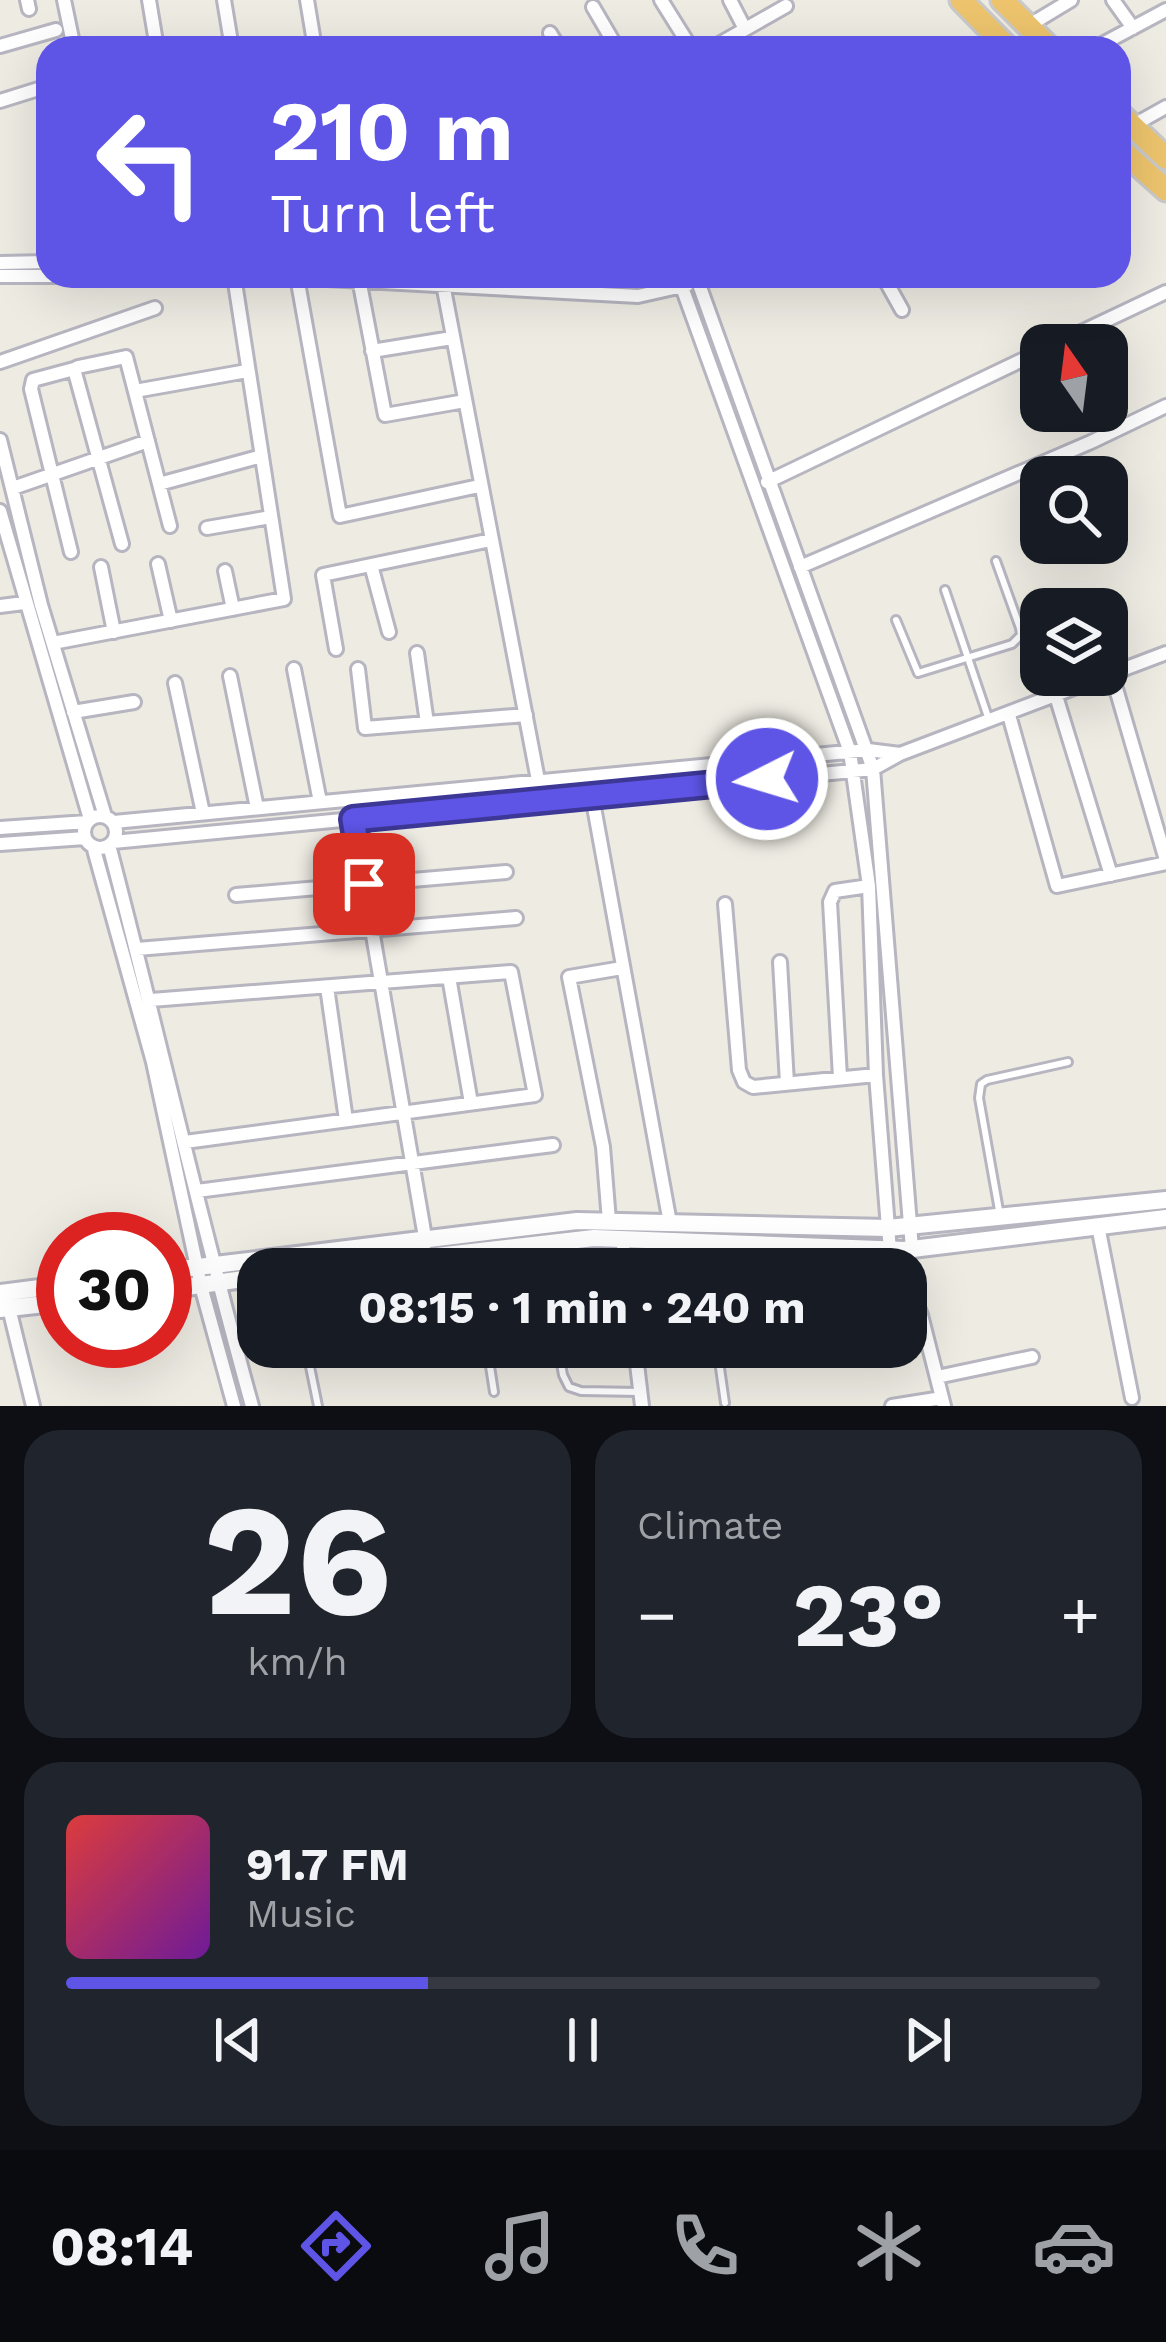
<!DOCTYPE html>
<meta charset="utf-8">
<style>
body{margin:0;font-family:"Work Sans",sans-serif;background:#20242c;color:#f1f3f6;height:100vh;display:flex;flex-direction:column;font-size:45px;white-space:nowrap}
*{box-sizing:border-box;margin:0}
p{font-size:39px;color:#9ea1a6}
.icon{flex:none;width:66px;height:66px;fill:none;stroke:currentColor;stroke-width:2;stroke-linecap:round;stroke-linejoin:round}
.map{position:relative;height:1406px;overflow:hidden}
.details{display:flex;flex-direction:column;gap:24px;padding:24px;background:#0d0f14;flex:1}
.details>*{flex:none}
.guide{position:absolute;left:36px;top:36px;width:1095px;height:252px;border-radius:36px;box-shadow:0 12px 48px #0002;background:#5e55e7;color:#fff;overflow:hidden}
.needle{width:78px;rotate:346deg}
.tools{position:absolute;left:1020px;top:324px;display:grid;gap:24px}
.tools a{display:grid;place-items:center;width:108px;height:108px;border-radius:24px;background:#171b24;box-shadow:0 12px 48px #0002;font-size:60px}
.speed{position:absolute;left:36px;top:1212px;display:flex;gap:24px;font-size:60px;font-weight:700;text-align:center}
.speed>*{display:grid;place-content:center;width:156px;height:156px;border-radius:50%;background:#171b24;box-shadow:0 12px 48px #0002;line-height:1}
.speed .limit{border:18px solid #d22;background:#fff;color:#111}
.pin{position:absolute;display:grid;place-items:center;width:102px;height:102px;color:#fff;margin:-51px;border-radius:24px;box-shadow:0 6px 18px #0006}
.me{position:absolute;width:132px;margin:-66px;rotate:265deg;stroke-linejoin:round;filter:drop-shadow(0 0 9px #0008)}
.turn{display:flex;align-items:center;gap:42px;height:252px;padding:0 36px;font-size:54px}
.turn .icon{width:156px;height:156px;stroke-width:2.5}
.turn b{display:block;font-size:84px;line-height:102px}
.big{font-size:90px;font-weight:700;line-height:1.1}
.details .widget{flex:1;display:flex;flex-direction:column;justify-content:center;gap:18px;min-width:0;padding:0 42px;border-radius:36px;background:#20242c}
.details .dial{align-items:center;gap:0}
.dial b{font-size:156px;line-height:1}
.song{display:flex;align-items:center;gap:36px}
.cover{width:144px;height:144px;border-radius:18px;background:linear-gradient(135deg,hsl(0 70% 55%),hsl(280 70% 35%))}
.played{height:12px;border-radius:6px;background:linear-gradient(90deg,#5e55e7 35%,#363941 35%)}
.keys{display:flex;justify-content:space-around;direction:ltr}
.heat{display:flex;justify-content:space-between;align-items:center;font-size:66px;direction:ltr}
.details .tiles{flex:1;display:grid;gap:24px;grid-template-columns:1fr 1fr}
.widget:last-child{grid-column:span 2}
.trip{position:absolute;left:237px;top:1248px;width:690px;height:120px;border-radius:36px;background:#171b24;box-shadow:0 12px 48px #0002;font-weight:700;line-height:120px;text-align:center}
.menu{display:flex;height:192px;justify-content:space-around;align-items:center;background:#090b0e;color:#9ea1a6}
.menu .icon{width:84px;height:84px}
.menu .active{color:#5e55e7}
.menu b{font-size:54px;color:#f1f3f6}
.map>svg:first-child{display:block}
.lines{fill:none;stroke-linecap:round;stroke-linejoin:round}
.lane-casing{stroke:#b6b5c0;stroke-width:12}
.street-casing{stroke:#b6b5c0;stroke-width:18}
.secondary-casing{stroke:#b6b5c0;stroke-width:22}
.highway-casing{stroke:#c9c9c9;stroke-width:27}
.lane{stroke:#fff;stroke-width:6}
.street{stroke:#fff;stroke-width:12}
.secondary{stroke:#fff;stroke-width:16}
.highway{stroke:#edc46d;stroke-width:21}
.route-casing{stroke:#3d3796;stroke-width:30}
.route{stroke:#5e55e7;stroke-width:21}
</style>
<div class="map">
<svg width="1166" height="1406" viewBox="0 0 1166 1406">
<rect width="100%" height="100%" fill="#edebe2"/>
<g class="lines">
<g class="lane-casing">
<path id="lane" d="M945,590L988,717
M896,620L918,673L1012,644L1021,635L1020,628L996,561
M1000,1216L979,1098L981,1084L987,1080L1068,1062
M701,1243L705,1269
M542,1246L546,1269
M306,1347L318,1406
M487,1347L494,1392
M558,1347L563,1375L569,1387L581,1391L640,1392
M717,1347L725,1403"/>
</g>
<g class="street-casing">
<path id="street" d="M27,0L29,9
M64,0L74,48
M149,0L157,48
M224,0L232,48
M307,0L315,48
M661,0L691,48
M730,0L745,29
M1113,0L1133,28
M593,7L617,48
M1028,26L1071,0
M550,33L559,48
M0,46L56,30
M712,48L786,6
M1095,48L1166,10
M0,101L48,86
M1132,126L1166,107
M0,263L48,262
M0,276H166
M272,276L638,296L687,285
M621,276H660
M678,276L850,752L869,886L876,1075L888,1228L890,1249L903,1269
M696,276L873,769L912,1249L909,1256
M883,276L902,310
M297,277L340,516L479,486
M359,279L385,415L465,401
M443,284L542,801
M1054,345L1166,292
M372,351L452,338
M0,362L155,308
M135,391L247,371
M0,440L41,605L105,816
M767,482L1041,351
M159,484L262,456
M13,488L148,441
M0,511L90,819
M207,528L271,517
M122,544L74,369L78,367L126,357L170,526
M71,552L31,389L33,380L74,369
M158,564L171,621
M371,565L389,632
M101,567L114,632
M800,567L1091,442L1166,406
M225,571L233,609
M0,606L24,603
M53,643L284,599L234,276
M336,649L323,575L491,540
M417,653L427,723
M294,669L320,802
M358,669L365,728L526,715
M1112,675L1166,860
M230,676L257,808
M175,683L203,813
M1056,696L1111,875
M73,712L134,702
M1009,715L1057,886L1166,863
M592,796L670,1223
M84 832a16 16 0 1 1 32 0a16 16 0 1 1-32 0Z
M353,819L426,1243
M114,822L868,750L900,754
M0,828L87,822
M113,842L873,769L900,754L1166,653
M0,844L85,838
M109,845C158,1032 200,1220 252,1406
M93,846L153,1062L201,1286L234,1406
M236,895L506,872
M725,904L739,1070L744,1082L753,1087L876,1075
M137,949L516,918
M780,962L787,1083
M449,977L471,1103
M327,987L346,1120
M151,1000L511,972L535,1095L185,1142
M840,1077L830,902L835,891L869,886
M197,1191L553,1145
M609,1221L603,1147L569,977L622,968
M1098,1226L1132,1398
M622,1238L626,1269
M906,1277L921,1315L944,1406
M9,1308L33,1406
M635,1347L642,1406
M937,1377L1032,1357
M892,1406L942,1398"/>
</g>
<g class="secondary-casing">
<path id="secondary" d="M323,1269L594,1238L904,1250L1166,1218
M165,1271L577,1221L888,1228L1166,1200
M165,1290L258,1277
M0,1293L63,1285
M0,1309L63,1302"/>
</g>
<g class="highway-casing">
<path id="highway" d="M961,0L1008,48
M1002,0L1050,48
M1119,113L1166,158
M1119,148L1166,190"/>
</g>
<use href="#lane" class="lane"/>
<use href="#street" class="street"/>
<use href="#secondary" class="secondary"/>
<use href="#highway" class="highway"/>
</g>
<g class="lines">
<g class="route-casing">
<path id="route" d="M364,884L353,819L767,779"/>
</g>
<use href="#route" class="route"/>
</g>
</svg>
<div class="tools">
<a><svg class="needle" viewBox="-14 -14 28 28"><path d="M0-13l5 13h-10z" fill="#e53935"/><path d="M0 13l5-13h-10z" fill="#9ea1a6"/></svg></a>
<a><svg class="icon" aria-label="search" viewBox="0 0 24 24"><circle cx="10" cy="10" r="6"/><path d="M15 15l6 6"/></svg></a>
<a><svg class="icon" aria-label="layers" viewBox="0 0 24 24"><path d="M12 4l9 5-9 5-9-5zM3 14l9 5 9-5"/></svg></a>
</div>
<div class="speed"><div class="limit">30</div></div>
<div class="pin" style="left:364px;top:884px;background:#d93025"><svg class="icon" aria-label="arrive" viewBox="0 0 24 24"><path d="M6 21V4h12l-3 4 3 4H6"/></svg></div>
<svg class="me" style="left:767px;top:779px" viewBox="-20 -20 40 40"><circle r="17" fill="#5e55e7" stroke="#fff" stroke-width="3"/><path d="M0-11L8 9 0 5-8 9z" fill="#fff"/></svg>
<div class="trip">08:15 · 1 min · 240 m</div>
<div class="guide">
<div class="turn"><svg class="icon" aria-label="left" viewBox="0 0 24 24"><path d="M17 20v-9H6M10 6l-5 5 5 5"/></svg><div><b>210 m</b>Turn left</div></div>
</div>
</div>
<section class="details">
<div class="tiles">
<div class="widget dial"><b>26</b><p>km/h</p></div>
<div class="widget"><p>Climate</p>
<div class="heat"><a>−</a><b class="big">23°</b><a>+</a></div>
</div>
<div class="widget">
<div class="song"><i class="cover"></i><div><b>91.7 FM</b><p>Music</p></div></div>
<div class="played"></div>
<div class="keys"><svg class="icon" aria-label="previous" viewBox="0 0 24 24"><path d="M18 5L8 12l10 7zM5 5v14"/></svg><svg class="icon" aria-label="pause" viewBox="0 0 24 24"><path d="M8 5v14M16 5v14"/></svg><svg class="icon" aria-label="next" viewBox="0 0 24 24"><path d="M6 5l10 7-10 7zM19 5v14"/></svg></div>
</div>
</div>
</section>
<nav class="menu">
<b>08:14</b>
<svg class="icon active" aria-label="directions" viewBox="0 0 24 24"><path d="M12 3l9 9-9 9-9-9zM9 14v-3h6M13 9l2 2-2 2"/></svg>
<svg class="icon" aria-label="music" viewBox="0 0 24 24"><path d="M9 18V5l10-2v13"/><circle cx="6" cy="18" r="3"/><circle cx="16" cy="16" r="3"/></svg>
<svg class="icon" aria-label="phone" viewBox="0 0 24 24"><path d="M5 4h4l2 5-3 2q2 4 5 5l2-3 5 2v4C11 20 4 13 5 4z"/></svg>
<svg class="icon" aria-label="climate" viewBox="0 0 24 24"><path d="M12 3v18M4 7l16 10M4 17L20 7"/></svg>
<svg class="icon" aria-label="car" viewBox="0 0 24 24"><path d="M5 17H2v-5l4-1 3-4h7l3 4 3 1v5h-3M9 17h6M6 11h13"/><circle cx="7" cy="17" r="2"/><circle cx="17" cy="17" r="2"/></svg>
</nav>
